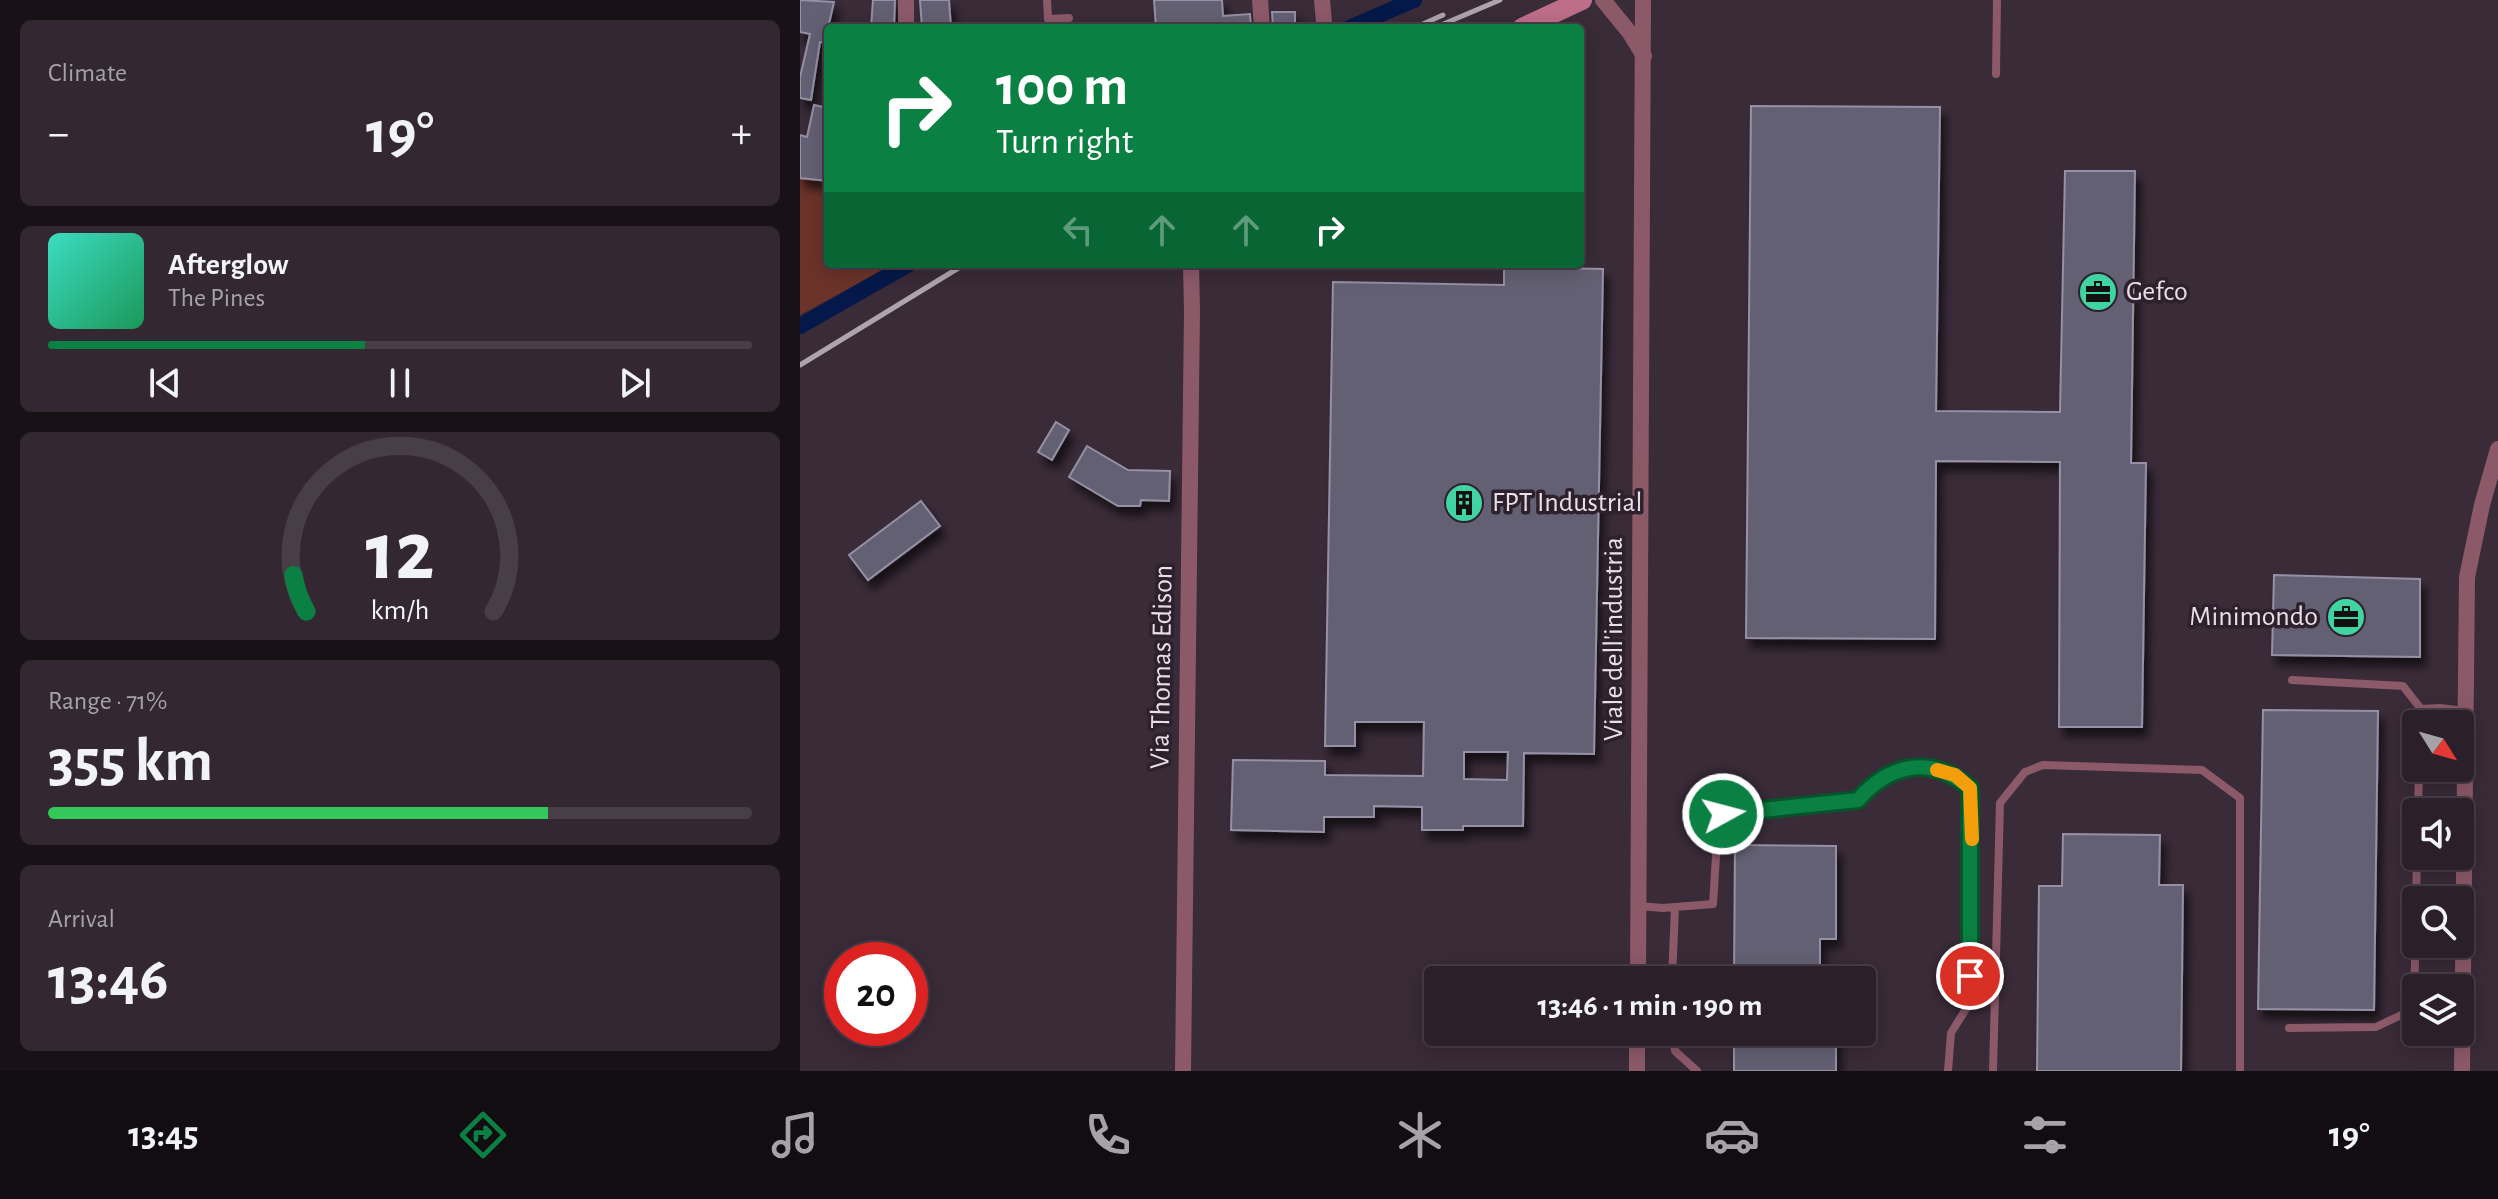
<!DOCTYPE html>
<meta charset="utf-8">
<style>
body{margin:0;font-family:"Alegreya Sans",sans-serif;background:#332832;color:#f1f3f6;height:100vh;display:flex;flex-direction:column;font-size:30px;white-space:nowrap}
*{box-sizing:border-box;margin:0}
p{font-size:26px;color:#a6a3a8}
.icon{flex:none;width:44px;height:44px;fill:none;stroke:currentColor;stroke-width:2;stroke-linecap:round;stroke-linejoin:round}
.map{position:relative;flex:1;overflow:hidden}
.sheet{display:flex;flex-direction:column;gap:20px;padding:20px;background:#181217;width:800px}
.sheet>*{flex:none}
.top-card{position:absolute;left:24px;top:24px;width:760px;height:244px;border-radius:8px;box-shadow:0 4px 20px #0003,0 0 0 2px #473e47;background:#0b8043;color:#fff;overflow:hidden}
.needle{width:52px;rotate:127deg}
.tools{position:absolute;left:1602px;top:710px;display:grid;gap:16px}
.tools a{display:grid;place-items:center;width:72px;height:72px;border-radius:8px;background:#2b202a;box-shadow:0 4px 20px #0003,0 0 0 2px #473e47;font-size:40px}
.speed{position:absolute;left:24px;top:942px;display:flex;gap:16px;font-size:40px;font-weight:700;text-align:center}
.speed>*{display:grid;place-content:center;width:104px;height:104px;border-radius:50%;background:#2b202a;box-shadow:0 4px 20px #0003,0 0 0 2px #473e47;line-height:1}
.speed .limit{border:12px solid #d22;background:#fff;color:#111}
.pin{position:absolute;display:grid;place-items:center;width:68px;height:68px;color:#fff;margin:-34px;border:4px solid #fff;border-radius:50%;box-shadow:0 2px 8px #0007}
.me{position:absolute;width:88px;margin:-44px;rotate:83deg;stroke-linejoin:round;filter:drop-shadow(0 0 6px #0008)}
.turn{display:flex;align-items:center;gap:28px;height:168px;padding:0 40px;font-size:36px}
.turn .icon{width:104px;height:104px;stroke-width:2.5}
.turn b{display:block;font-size:56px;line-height:68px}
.lanes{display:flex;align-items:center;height:76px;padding:0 40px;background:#0003;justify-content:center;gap:40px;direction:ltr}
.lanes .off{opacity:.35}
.big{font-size:60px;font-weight:600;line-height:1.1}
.sheet .tile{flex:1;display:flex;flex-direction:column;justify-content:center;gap:12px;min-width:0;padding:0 28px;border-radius:12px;background:#332832}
.sheet .dial{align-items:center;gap:0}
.dial svg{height:208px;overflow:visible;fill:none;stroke:#473e47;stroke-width:7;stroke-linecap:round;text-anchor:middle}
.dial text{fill:#f1f3f6;stroke:none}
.song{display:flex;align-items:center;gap:24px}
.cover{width:96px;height:96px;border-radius:12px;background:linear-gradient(135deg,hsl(170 70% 55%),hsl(150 70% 35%))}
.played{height:8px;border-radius:4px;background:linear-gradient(90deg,#0b8043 45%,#473e47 45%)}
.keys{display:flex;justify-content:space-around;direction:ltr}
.heat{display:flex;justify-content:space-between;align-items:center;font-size:44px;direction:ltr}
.charge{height:12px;border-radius:6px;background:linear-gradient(90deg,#34c759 71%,#473e47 0)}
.trip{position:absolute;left:624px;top:966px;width:452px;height:80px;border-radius:8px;background:#2b202a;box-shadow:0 4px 20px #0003,0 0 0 2px #473e47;font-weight:600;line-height:80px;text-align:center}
.menu{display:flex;height:128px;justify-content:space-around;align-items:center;background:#110d11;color:#a6a3a8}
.menu .icon{width:56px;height:56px}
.menu .on{color:#0b8043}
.menu b{font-size:36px;color:#f1f3f6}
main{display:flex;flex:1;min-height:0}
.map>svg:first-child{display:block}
.green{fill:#6b332a}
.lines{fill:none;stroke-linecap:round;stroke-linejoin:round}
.canal{stroke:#04194a;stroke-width:16}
.building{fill:#646073;stroke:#9590a5;stroke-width:2;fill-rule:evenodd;filter:url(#shadow)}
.lane{stroke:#8c5969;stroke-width:8}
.street{stroke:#8c5969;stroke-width:16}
.secondary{stroke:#be6e89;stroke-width:20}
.rail{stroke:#aea4ae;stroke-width:5}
.route-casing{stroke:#07532c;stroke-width:20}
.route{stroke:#0b8043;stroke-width:14}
.slow{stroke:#f59e0b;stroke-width:14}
.labels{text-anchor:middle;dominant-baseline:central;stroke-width:7;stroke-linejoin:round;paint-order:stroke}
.poi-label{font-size:28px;fill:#e8dfe8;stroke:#2e212e;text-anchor:start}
.street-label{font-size:28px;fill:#e8dfe8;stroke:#2e212e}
</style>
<main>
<section class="sheet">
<div class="tile"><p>Climate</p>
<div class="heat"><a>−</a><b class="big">19°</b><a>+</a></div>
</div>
<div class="tile">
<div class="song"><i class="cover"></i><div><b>Afterglow</b><p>The Pines</p></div></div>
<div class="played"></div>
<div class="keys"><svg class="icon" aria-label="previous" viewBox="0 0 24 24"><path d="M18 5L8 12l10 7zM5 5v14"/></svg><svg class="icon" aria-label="pause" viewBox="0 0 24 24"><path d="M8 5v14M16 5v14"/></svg><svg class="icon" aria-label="next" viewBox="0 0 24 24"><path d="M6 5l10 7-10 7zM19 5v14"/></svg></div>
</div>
<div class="tile dial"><svg viewBox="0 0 100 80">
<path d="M14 69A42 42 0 1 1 86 69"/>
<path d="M14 69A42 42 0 0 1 9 55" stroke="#0b8043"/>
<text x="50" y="56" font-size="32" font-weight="700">12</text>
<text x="50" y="72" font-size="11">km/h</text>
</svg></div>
<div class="tile"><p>Range · 71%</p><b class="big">355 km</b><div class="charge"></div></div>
<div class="tile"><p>Arrival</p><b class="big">13:46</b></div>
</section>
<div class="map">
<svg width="1698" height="1071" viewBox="0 0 1698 1071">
<defs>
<filter id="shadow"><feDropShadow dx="5" dy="9" stdDeviation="4" flood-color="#0009"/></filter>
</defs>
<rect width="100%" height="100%" fill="#392b38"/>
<path class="green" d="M0,178L28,181V264H93L0,315Z"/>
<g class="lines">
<path class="canal" d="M549,28L614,0
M0,326L109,264"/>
</g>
<path class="building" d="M0,0L34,2L28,28V43L20,42L11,100L0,98V77L10,34L0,32Z
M73,0H95L94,28H71Z
M120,0H149L151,28H122Z
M354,0H422L423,16L450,14L451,28H356Z
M472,12H495V28H473Z
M14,105L28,108V181L0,178V135L7,137Z
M951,106L1140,107L1136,411L1260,412L1265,171H1335L1331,463H1346L1342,727H1259L1260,462L1136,461L1135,639L946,638Z
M704,267L803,269L794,754L724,753L723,826H663V830H622V807L574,806V817H524V832L431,830L433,760L525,761V775L623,776L624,722H555V746H525L533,282L704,285ZM664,752H708L707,780L664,779Z
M256,422L269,430L252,460L238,452Z
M287,446L328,470L370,471L369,501L341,500L340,506H318L269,477Z
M121,501L140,526L68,580L49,555Z
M1474,575L1620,579V657L1472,655Z
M1463,710L1578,711L1574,1010L1458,1009Z
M1263,834L1360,835L1359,885H1383L1381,1071H1237L1239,886H1262Z
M935,845L1036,846V939H1020V980H934Z
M652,968L710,969V980H652Z
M934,1032H1036V1071H934Z"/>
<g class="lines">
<path class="lane" d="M247,0L248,19L269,18
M1196,74L1197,0
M1492,680L1603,686L1621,709
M1620,724L1621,709L1640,708L1665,711
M1618,812L1619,768
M1616,900L1617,856
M839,906L863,908L913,904L918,824L923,814L1058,800C1090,763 1132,755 1170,788L1169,1004L1151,1033L1148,1071
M1616,910L1614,1009H1616
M872,980L875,907
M1489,1028L1576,1027L1614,1009
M872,1032L875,1051L897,1071
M1193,1071L1200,803L1225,772L1243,765L1402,770L1440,798V1071"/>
<path class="street" d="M106,0V28
M460,0L462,28
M522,0L524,22
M803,0L830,33L844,56
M838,980L843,0
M383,1071L392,311L391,264
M837,1071V1032
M1662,1071L1667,577L1682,505L1698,449"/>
<path class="secondary" d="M722,28L782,0"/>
<path class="rail" d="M614,28L643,15
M634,28L700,0
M0,365L165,264"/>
</g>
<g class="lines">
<g class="route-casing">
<path id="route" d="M923,814L1058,800C1090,763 1132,755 1170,788V976"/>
</g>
<use href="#route" class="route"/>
<path class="slow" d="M1137,770L1155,775L1170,788L1172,839"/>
</g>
<defs>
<g id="office-disc" transform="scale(2)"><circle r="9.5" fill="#40d4a2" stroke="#2e212e"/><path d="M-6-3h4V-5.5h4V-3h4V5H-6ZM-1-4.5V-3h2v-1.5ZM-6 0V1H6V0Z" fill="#111"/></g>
<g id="building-disc" transform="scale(2)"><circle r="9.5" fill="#40d4a2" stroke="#2e212e"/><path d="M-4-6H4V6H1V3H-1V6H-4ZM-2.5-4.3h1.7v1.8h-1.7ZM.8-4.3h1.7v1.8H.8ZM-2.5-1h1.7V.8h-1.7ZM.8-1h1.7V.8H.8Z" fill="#111"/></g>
</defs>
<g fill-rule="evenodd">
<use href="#office-disc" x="1298" y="292"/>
<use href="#building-disc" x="664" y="503"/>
<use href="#office-disc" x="1546" y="617"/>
</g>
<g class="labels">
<g class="poi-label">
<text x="1326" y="292">Gefco</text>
<text x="692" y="503">FPT Industrial</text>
<text x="1518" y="617" text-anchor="end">Minimondo</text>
</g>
<g class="street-label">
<text transform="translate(814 639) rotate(-90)">Viale dell'industria</text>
<text transform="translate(362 667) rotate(-89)">Via Thomas Edison</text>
</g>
</g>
</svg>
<div class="tools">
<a><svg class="needle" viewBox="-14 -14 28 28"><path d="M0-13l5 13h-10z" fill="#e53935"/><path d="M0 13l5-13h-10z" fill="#a6a3a8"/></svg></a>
<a><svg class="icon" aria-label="sound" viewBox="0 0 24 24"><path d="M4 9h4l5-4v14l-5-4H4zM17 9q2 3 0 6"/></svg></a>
<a><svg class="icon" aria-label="search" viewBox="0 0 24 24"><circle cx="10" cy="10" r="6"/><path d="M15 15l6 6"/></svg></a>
<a><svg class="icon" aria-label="layers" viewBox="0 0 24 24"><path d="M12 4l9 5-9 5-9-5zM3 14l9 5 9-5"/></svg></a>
</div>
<div class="speed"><div class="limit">20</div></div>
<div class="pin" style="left:1170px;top:976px;background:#d93025"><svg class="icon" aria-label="arrive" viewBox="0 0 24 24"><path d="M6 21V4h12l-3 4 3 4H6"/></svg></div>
<svg class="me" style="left:923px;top:814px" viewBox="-20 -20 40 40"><circle r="17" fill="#0b8043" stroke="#fff" stroke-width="3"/><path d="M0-11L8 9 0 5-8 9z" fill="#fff"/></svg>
<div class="trip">13:46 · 1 min · 190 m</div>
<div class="top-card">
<div class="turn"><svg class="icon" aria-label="right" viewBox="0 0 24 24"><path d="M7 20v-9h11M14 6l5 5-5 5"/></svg><div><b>100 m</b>Turn right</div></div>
<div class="lanes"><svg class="icon off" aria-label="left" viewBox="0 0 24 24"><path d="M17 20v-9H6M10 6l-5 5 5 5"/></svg><svg class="icon off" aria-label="ahead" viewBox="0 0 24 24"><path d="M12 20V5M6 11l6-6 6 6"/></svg><svg class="icon off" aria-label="ahead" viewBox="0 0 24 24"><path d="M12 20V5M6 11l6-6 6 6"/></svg><svg class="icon" aria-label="right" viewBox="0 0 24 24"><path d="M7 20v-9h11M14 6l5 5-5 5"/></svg></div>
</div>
</div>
</main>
<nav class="menu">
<b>13:45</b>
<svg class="icon on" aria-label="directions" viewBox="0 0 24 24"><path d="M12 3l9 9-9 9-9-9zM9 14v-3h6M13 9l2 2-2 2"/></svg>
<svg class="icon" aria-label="music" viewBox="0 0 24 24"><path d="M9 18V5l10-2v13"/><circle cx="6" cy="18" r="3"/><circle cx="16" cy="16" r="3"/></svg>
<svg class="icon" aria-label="phone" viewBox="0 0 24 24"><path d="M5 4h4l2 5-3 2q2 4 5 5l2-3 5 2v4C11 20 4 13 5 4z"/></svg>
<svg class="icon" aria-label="climate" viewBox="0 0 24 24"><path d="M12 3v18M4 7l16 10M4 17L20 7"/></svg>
<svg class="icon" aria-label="car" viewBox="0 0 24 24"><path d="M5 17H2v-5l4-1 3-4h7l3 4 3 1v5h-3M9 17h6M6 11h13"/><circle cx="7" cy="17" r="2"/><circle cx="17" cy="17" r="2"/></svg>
<svg class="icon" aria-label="filters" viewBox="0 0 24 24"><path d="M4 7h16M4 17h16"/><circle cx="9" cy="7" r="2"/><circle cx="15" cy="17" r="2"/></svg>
<b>19°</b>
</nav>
